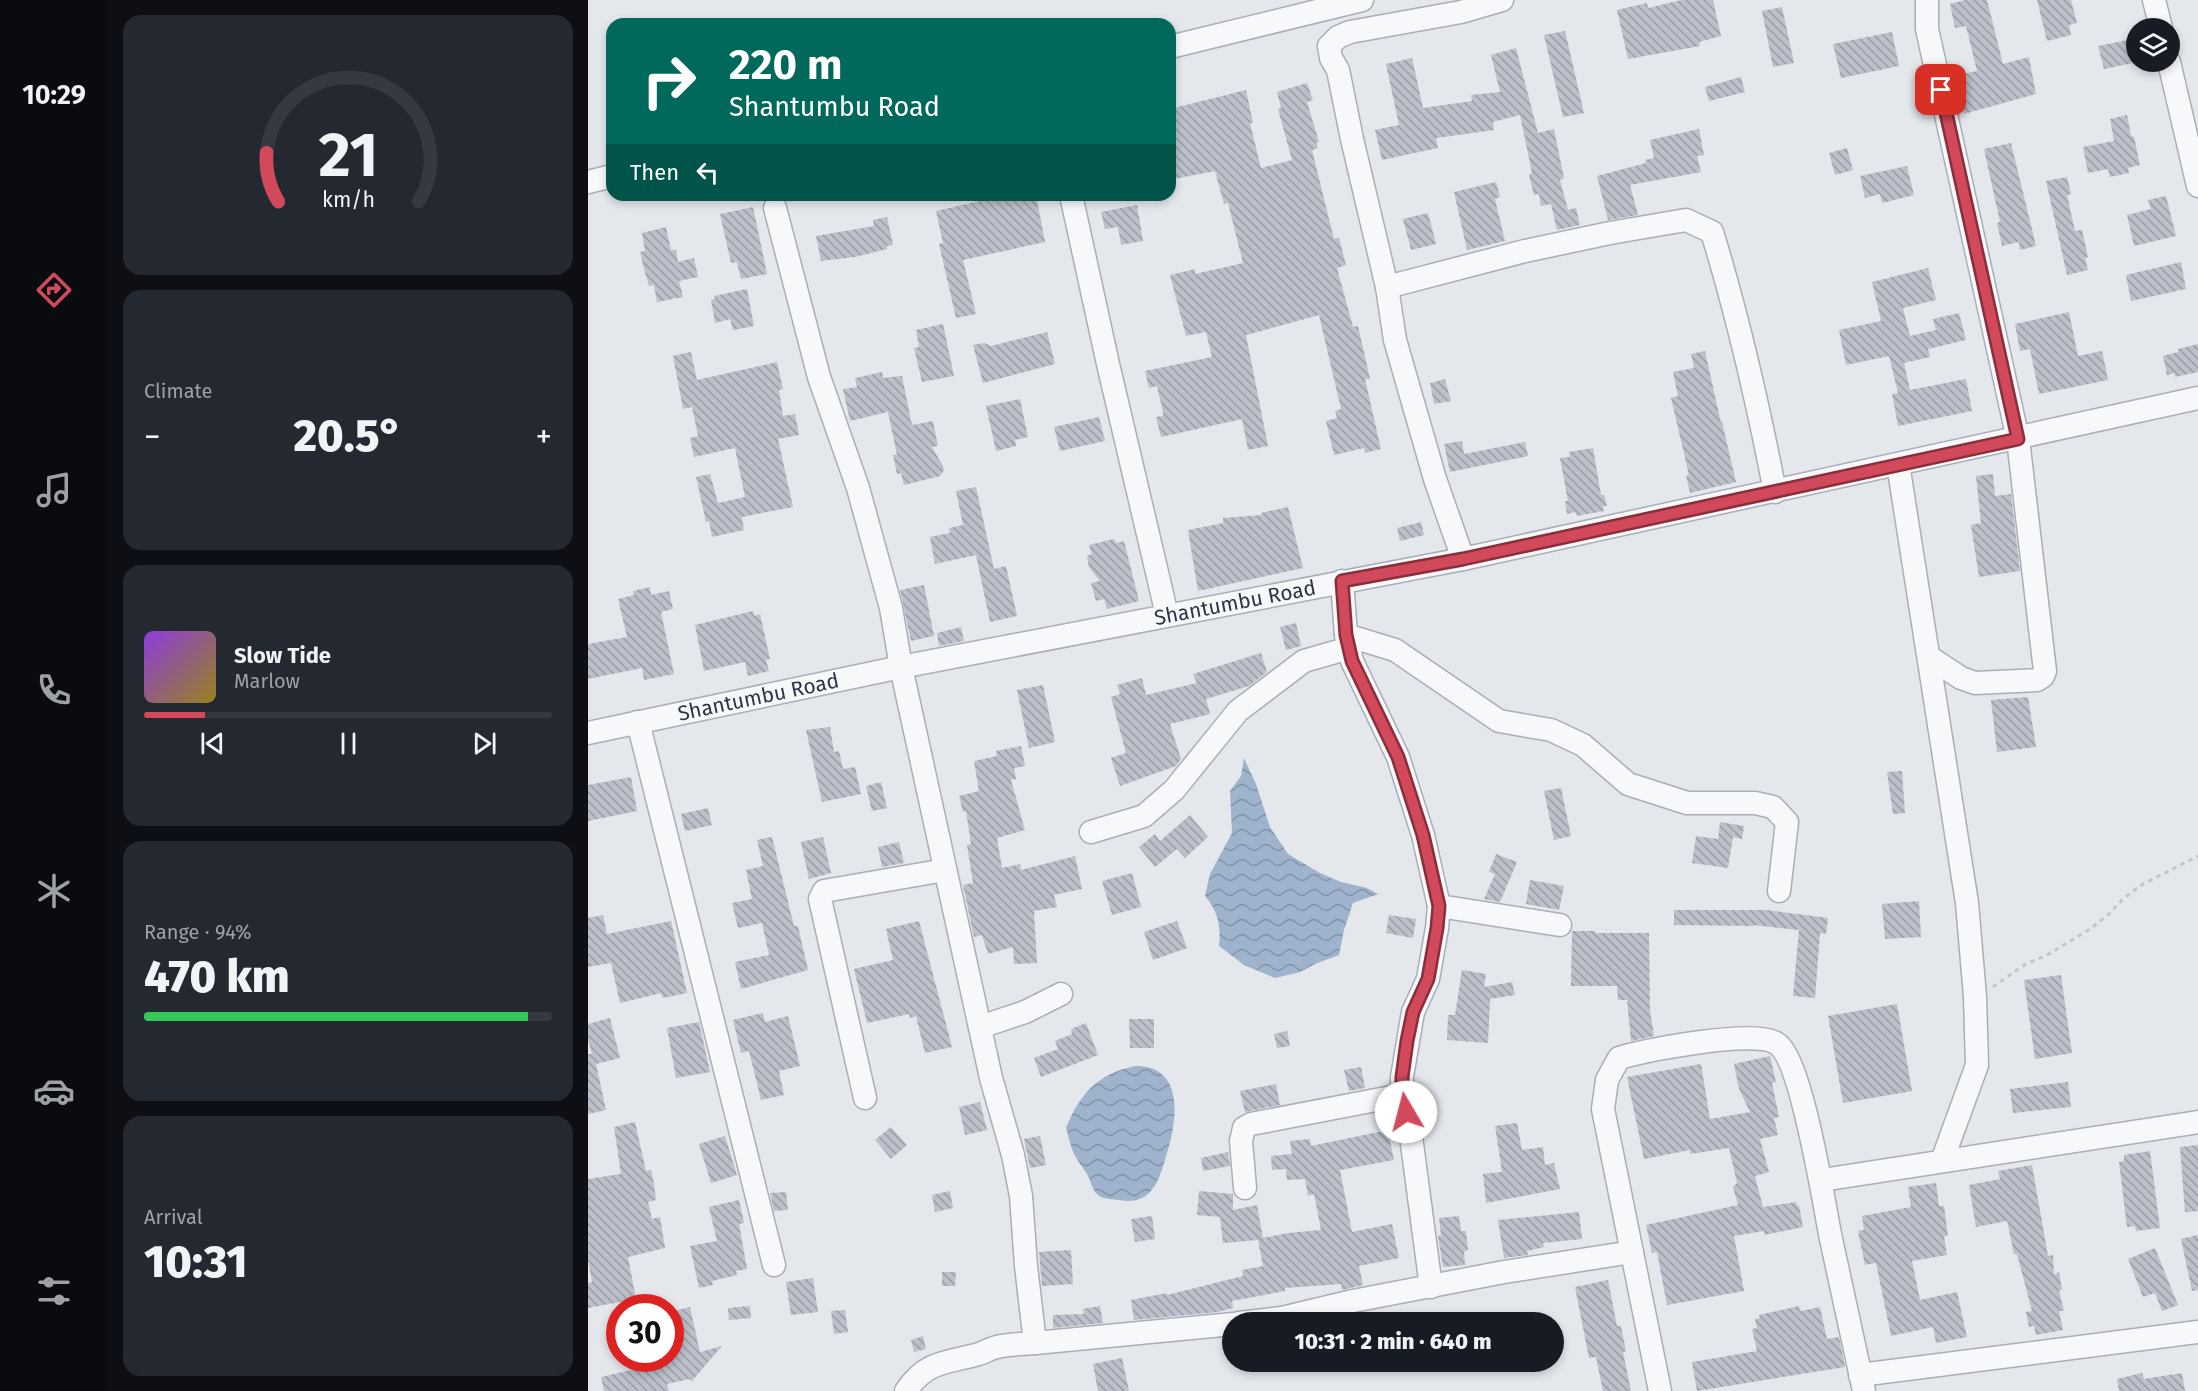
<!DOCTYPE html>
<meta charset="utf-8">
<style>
body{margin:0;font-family:"Fira Sans",sans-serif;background:#242831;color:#f1f3f6;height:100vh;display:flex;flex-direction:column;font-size:22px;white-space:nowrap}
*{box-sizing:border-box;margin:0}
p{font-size:20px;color:#9ea1a6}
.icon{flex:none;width:33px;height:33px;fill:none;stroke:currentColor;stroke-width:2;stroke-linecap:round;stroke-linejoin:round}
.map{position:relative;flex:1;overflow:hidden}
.side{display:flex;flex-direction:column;gap:15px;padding:15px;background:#0d0f14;width:480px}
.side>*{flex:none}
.top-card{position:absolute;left:18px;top:18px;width:570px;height:183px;border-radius:18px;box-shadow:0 3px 9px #0003;background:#00695c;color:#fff;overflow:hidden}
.controls{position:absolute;left:1538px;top:18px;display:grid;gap:12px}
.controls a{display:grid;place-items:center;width:54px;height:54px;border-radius:50%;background:#171b24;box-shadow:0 3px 9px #0003;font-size:30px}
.speed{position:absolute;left:18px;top:1294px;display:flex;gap:12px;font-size:30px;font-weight:700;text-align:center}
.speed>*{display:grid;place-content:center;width:78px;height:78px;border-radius:50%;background:#171b24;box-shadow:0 3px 9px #0003;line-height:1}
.speed .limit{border:9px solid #d22;background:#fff;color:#111}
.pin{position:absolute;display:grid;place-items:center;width:51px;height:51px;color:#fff;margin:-26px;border-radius:12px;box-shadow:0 3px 9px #0006}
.me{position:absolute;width:66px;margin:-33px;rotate:352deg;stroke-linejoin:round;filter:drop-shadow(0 0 4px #0008)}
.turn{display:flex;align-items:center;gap:21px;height:126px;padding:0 24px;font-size:27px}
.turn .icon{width:78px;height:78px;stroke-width:2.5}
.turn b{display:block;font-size:42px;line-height:51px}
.then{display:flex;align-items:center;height:57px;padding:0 24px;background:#0003;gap:12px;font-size:22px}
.big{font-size:45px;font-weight:800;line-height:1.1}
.side .widget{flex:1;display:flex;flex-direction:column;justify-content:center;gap:9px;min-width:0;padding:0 21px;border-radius:18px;background:#242831}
.side .dial{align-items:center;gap:0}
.dial svg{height:156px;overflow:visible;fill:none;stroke:#363941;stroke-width:7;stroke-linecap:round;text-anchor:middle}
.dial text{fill:#f1f3f6;stroke:none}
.song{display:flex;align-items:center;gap:18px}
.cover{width:72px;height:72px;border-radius:9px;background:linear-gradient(135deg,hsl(270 70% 55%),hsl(50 70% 35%))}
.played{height:6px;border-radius:3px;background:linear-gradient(90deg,#d1495b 15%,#363941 15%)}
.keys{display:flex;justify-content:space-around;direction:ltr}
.heat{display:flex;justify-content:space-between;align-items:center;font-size:33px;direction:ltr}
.charge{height:9px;border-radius:4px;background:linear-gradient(90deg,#34c759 94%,#363941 0)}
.trip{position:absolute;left:634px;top:1312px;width:342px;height:60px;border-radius:30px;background:#171b24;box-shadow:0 3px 9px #0003;font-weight:800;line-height:60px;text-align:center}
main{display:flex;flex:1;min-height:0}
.tabs{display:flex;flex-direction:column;width:108px;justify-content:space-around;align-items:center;background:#090b0e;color:#9ea1a6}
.tabs .icon{width:42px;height:42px}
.tabs .on{color:#d1495b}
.tabs b{font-size:27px;color:#f1f3f6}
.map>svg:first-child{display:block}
.water{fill:url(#water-waves)}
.building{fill:url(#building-back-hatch)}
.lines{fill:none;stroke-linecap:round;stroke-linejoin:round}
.minor-casing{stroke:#a9aeb7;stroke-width:25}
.path{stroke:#c2c5cb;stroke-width:3;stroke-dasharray:4.5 4.5;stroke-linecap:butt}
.minor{stroke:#f7f8fa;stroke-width:22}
.route-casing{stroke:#882f3b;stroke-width:15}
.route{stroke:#d1495b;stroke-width:10}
.labels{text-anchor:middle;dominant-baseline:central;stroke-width:6;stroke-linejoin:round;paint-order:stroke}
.street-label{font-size:21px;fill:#2b3445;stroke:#f4f6f9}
</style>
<main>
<nav class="tabs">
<b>10:29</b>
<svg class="icon on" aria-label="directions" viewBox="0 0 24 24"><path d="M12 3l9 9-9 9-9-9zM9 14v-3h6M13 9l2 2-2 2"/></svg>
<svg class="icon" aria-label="music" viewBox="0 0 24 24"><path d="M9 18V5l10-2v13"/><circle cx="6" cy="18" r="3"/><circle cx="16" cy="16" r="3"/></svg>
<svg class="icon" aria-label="phone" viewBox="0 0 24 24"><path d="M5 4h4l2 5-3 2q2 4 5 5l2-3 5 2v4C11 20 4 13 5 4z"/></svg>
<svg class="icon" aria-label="climate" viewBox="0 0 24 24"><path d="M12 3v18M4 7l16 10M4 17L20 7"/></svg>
<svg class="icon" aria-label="car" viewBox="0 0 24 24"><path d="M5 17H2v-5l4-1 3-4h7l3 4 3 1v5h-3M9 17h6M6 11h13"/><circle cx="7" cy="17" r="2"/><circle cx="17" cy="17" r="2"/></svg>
<svg class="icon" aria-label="filters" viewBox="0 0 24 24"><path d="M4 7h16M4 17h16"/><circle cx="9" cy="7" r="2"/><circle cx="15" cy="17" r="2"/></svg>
</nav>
<section class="side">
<div class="widget dial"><svg viewBox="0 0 100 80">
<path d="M14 69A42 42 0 1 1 86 69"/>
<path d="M14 69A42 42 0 0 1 8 44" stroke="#d1495b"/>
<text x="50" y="56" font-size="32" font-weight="700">21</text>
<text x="50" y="72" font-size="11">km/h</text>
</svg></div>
<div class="widget"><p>Climate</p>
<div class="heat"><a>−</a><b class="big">20.5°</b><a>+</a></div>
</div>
<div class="widget">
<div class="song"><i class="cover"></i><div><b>Slow Tide</b><p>Marlow</p></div></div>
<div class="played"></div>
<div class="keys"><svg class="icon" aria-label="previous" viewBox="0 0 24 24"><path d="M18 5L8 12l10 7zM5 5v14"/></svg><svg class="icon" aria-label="pause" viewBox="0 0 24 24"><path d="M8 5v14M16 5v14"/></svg><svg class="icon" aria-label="next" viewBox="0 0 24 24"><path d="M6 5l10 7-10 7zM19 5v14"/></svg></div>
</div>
<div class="widget"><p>Range · 94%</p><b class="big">470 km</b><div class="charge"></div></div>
<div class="widget"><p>Arrival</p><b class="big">10:31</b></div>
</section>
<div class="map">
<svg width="1610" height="1391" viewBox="0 0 1610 1391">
<defs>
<pattern id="water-waves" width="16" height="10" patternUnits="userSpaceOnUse" patternTransform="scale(1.5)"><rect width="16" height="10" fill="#9fb4cc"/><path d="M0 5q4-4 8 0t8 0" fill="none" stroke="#8293a7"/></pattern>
<pattern id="building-back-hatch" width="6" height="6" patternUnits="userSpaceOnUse" patternTransform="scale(1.5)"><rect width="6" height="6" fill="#bbc0ca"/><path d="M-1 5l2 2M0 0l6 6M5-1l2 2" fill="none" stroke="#989da6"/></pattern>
</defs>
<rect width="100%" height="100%" fill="#e4e7ec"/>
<path class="water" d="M656,758L668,784L682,827L700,854L732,873L753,882L779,888L790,894L765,903L756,930L751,955L727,964L712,972L687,978L656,965L631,946C633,926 630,911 617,896L622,874L644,833L642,791L653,776Z
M547,1066C598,1065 589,1123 578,1156C575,1167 570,1185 561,1193C553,1201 542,1202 531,1200C526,1199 517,1199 513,1197C505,1193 504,1185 501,1178C498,1171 492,1165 489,1159C483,1150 481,1138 478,1128C492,1094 509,1074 547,1066Z"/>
<path class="building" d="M1093,0H1125L1133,36L1111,42L1112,46L1040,59L1029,10L1059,3L1060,8Z
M1377,0H1399L1415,64L1441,57L1448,94L1376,114L1366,76L1389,71L1378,26L1367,28L1362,4Z
M1449,0H1483L1489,23L1481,25L1483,35L1459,41Z
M1194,7L1206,63L1185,67L1174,11Z
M977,31L996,113L975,117L956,35Z
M1304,32L1311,66L1253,78L1245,44Z
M1539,40L1545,63L1516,69L1510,46Z
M928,48L950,133L966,129L976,178L972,180L980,210L988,208L992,225L969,230L963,204L953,206L951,194L946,195L941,175L944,173L932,115L905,122L906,130L848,138L850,148L794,160L787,130L811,125L798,64L824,58L835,108L884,101L883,95L912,92L903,55Z
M1153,77L1157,92L1121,101L1117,87Z
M719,83L725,100L719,102L731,142L728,143L730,148L724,150L746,239L751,238L758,265L749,268L765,327L770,326L782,379H777L793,449L777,453L776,448L746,455L738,421L749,418L747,411L753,409L731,315L658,335L680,446L660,450L654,419L573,437L568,417L575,416V412L569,386L561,388L557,371L624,357L618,332L598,336L582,275L607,269V274L655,263L640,203L636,204L627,171L586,179L582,161V109L658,90L665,123H662L673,168L704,160L690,109L693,108L689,92Z
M1539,115L1543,136L1546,137L1552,165L1540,168L1541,173L1522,177L1520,169L1500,173L1495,147L1526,141L1522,119Z
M1111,129L1116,155L1109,156L1113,172L1042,185L1050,215L1020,220L1009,176L1058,163L1057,160L1066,158L1062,140Z
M1423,143L1448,246L1432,250L1431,242L1414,246L1409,223L1412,222L1396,149Z
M1259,148L1265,170L1247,175L1241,153Z
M1319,166L1326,195L1294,203L1292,194L1277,198L1272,176Z
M1479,177L1483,194L1479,195L1487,231L1494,230L1500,257L1497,258L1500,270L1479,275L1458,181Z
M908,182L912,197L907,199L917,241L879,250L866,192Z
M418,195H448L457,242L375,260L388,314L368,318L351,244L355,243L348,211Z
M1578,196L1588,236L1546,246L1539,215L1563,209L1560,200Z
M549,205L555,241L533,245L530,227L517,229L513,212Z
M165,207L179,274L153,279L149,262L143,263L132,214Z
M840,213L848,244L823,250L815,219Z
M299,217L305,245L299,246V249L267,257L233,261L228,236L286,226L285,220Z
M78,227L83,250H88L90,262L106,258L110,277L91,281L95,297L69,302L66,285L61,286L56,269L52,252L57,251L54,233Z
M1593,262L1598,289L1543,301L1538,275Z
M1340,268L1348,300L1315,308L1322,336L1348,330L1345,319L1371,313L1378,340L1340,349L1342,357L1316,363L1322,390L1378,379L1384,411L1310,426L1304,394L1310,393L1301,356L1258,365L1251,330L1293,321L1284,282Z
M159,289L166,326L145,330L142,319L127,323L123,300L127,299L126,296Z
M1481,312L1490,356L1514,351L1520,380L1451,394L1442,349L1432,351L1427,324Z
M355,324L366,376L334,382L326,348L331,347L328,330Z
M459,332L467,364L395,383L385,345L396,343L403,346Z
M1610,344V372L1587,377V373L1579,375L1575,356L1590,352V349Z
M1117,351L1133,423L1134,422L1148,482L1102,493L1098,475H1101L1083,398L1090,396L1085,372L1106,368L1103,354Z
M103,352L109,380L189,362L195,389L191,390L195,416L207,414L211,435L190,439L205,507L154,517L156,530L124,537L121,521L118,522L108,477L122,474L130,503L157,497L147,448L106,457L102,438L110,436L104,407L95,409L85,356Z
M294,372L295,378L314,376L324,425L345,421L350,446L344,447L355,466L356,470L352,476L316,485L313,473L309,474L305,455H309L300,412L262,421L255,389L269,387L267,378Z
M857,379L863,401L846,404L842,383Z
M432,399L440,437L427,440L428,446L408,451L398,406Z
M511,417L517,441L472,451L466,427Z
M874,441L876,454L937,442L940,456L862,472L856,444Z
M1005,448L1013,495H1016L1019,506H1015L1016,511L989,516L987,512L979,514L977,501H980L972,458L982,457L981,452Z
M1405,474L1407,496L1423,494L1432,571L1391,577L1383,525L1393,523L1388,476Z
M388,487L406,569L418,566L429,616L402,622L388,555L347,564L342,537L362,533L361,528L375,525L368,491Z
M700,507L715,568L610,591L600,530L635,523V518L674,515L673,513Z
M833,522L836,535L812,541L809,528Z
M526,539L528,543L536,541L551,601L519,609L516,599L508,601L503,583L512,581L501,567L499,556L504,554L501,545Z
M336,585L346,636L323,641L312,590Z
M62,587L63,595L81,591L85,609L73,612L86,674L56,680L54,668L0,679V644L39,637L30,599L46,595L45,591Z
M165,611L166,616L172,614L182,659L178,660L181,671L160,676L157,662L116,671L107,625Z
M708,623L713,646L698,650L692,627Z
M373,627L376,641L351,646L349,633Z
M673,653L679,672L661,686L618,699L622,714L582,724L593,759L588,766L532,786L523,758L538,753L523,697L532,694L529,685L554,678L558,695L609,683L605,674Z
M455,685L467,742L441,748L429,690Z
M1440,697L1448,747L1409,752L1403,700Z
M242,727L246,752L251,751L255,769L267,767L273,794L234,802L218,730Z
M433,746L437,766L426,768L428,779L423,780L437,830L409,838L414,868L432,864L433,870L487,856L494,889L466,895L469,907L446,911L449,963L426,964L425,947L400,954L394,935L386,937L375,885L385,883L379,845L383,844L378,811L375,812L371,796L391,791L386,761L409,756L408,751Z
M1314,771L1317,813L1305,814L1299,772Z
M43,777L49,811L0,821V785Z
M293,782L299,808L284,811L278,786Z
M973,788L983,836L966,840L956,791Z
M120,808L124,825L97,831L93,814Z
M602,815L620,837L597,858L589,849L567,867L551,847L567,834L572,841Z
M1132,822L1156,826L1154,839L1145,837L1140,868L1104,863L1108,836L1130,839Z
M184,837L206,926H210L220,970L153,989L147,962L181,955L174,923L150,928L144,903L164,899L158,870L175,866L169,840Z
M235,837L243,873L221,879L213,842Z
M311,842L316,863L294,867L290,847Z
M908,854L929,862L912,902L896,899L907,874L901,872Z
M544,873L553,907L524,915L514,881Z
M942,880L976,886L971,910L938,904Z
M1331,901L1333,937L1297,939L1294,904Z
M1086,910H1179L1240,918L1238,934L1232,933L1227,998L1205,996L1211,930L1166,925V926L1086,925Z
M15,915L19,934L83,921L99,993L75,998L73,993L32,1003L23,963L0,967V918Z
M801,915L828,919L825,938L798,933Z
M331,921L364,1047L337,1053L328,1016L322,1018L321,1014L279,1023L266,969L305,960L298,929Z
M589,921L599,948L565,960L556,932Z
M984,931H1007V933H1061L1062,1010L1066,1036L1043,1041L1039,1000H1030L1029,986H983Z
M874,970L898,974L896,987L924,982L927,995L902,999L900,1043L859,1040L860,1015H867Z
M1473,975L1484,1053L1447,1059L1436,980Z
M1309,1004L1324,1091L1255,1103L1240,1016Z
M175,1013L177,1022L200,1016L212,1066L191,1071L196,1095L173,1100L161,1051L153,1053L145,1020Z
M22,1018L32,1058L8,1064L18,1110L0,1114V1054H4L0,1040V1024Z
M541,1019H566V1048H542Z
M111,1022L122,1072L88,1078L79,1028Z
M498,1023L510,1055L453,1077L446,1058L470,1049L467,1041L484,1034L483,1029Z
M699,1031L702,1046L689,1048L686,1034Z
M1182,1056L1188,1082L1184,1083L1191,1117L1186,1118L1190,1135L1172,1139L1181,1172L1167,1176L1175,1207L1208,1202L1209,1206L1211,1205L1215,1227L1176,1235V1231L1146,1236L1156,1291L1079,1305L1069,1252L1064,1253L1058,1225L1150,1205L1145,1187L1149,1183L1141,1148L1102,1154V1150L1056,1159L1039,1077L1113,1064L1122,1119L1162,1112L1151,1089L1146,1064Z
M773,1067L777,1088L761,1091L756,1070Z
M1480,1082L1483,1107L1425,1113L1422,1089Z
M688,1084L692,1105L657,1112L652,1091Z
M392,1102L399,1130L377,1135L371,1107Z
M47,1122L58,1171L63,1170L66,1184L68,1200L60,1202L64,1219L72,1217L77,1248L40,1257L48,1299L0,1308V1283L4,1282L0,1260V1179L33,1174L26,1127Z
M929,1123L934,1150L955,1147L957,1165L966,1163L972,1189L898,1203L895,1174L914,1172L907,1126Z
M303,1127L319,1145L303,1159L287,1140Z
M800,1130L806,1160L752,1170L764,1232L804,1224L811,1258L771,1266L775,1285L754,1290L753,1284L697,1288V1291L644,1301L645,1308L630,1312L546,1320L543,1300L579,1293V1295L655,1276L654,1270L675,1266L670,1240L635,1243L632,1217L609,1215L611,1191L645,1194V1210L669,1205L675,1238L700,1233L733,1230L726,1194L720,1196L717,1179L699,1180L698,1169L684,1170L683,1156L704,1154L702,1141L722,1139L723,1146Z
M137,1136L149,1175L123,1183L111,1144Z
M452,1136L458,1165L442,1168L436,1139Z
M1610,1145V1211L1597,1212L1592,1147Z
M1562,1151L1572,1228L1548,1231L1547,1226L1539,1227L1531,1162L1536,1161V1155Z
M640,1152L642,1166L615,1171L613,1158Z
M1444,1165L1460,1256L1465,1255L1466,1275L1471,1272L1474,1290H1471L1476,1311H1471L1475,1330L1448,1335L1446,1326L1441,1327L1438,1312L1444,1311L1429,1254H1426L1419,1221L1388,1227L1381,1185L1412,1179L1410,1171Z
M1348,1183L1351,1206H1356L1360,1236H1356L1359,1255L1324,1261L1332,1300L1369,1292L1379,1337L1348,1343L1345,1327L1303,1336L1288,1263L1277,1265L1270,1231L1276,1230L1274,1216L1323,1207L1320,1187Z
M362,1191L365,1208L347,1212L344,1195Z
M198,1192L200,1210L186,1211L182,1193Z
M151,1200L156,1223L151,1224L159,1269L148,1271L149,1275L124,1281L125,1285L111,1288L102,1246L129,1241L121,1207Z
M991,1212L994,1239L955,1243L956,1247L939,1251L940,1255L916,1258L910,1220Z
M564,1216L567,1239L547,1242L543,1219Z
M871,1216L873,1231H878L880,1250L876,1252L877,1265L855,1267L850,1236L853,1235L851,1218Z
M1610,1235V1290L1604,1291L1593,1239Z
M1567,1248L1590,1305L1574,1311L1567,1293L1555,1297L1540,1259Z
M483,1250L485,1284L454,1286L451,1252Z
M354,1272H368L367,1286H354Z
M225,1278L230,1312L203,1315L198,1282Z
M1020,1280L1029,1326H1033L1038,1351L1035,1352L1043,1391H1015L1008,1357L1001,1358L987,1287Z
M162,1306L163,1318L141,1320L140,1308Z
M512,1306L515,1323L465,1328V1315L496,1314L495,1309Z
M1211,1306L1212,1311L1232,1307L1239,1339L1251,1337L1257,1367L1109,1391L1104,1362L1169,1351L1164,1329L1169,1328L1167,1319L1172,1318L1171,1315Z
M102,1307L112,1352L134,1346L104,1381L101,1379L79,1384L81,1391H16L13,1377L82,1361V1315L87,1314L86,1311Z
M257,1310L260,1332L246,1334L243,1311Z
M335,1336L338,1349L326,1352L323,1340Z
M534,1358L541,1391H510L505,1364Z
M1554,1373L1556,1379L1594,1373L1597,1391H1531L1529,1379Z"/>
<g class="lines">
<g class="minor-casing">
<g id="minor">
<path d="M1339,0V29L1430,439L1457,671L1455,676L1449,680L1387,683L1373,678L1341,657"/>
<path d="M1566,0L1573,28"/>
<path d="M582,47L774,0"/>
<path d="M1581,62L1610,186"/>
<path d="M0,182L24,176"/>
<path d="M483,195L520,364L579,615"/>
<path d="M187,208L231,377L270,488L303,608L313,667L403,1078L425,1155L433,1196L438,1266L447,1343C435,1344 421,1344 409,1347C403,1348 397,1352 391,1354C359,1363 339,1360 318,1391"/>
<path d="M799,287L937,251L1022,233L1098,220L1124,232C1150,317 1170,404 1187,492"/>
<path d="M1310,464L1379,903L1387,997L1389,1065L1354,1161"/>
<path d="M875,559L847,479L807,340L799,287L764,139L750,70L743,58L741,46L750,37L762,32L873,12L914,0"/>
<path d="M754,581L758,635L764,661L810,757L835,835L851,906L849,928L840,979L825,1012L814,1077V1095L822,1129L843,1287"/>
<path d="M758,635L807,650L911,721L963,730L995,745L1040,784L1099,803H1167L1185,807L1199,822L1191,891"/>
<path d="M50,722L186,1265"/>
<path id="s1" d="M0,733L313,667L875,559L1610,398"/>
<path d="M503,832L556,816L586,790L650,711L716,661L761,648"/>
<path d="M851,906L972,925"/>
<path d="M392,1027L437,1012L473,994"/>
<path d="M277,1098L232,899L236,891L357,870"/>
<path d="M1234,1180L1610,1122"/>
<path d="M657,1188L653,1141L656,1128L663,1124L814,1095"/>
<path d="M651,1323L694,1318L765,1301L916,1272L1044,1252"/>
<path d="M447,1343L645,1324"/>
<path d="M1272,1375L1610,1332"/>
<path d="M1072,1391L1015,1109L1019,1080L1031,1058C1059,1050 1165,1029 1188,1043C1214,1058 1236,1205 1243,1239C1254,1290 1265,1340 1276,1391"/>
</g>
</g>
<path class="path" d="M1405,987L1436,965L1461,954L1502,929L1521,914L1535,899L1555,884L1610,856"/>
<use href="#minor" class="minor"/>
</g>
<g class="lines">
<g class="route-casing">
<path id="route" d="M818,1112L814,1095V1077L819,1041L825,1012L840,979L849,928L851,906L835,835L810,757L764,661L758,635L754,581L875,559L1430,439L1353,90"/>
</g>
<use href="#route" class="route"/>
</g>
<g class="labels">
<g class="street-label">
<text stroke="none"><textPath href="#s1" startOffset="660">Shantumbu Road</textPath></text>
<text stroke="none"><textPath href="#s1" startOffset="174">Shantumbu Road</textPath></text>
</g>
</g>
</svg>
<div class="controls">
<a><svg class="icon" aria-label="layers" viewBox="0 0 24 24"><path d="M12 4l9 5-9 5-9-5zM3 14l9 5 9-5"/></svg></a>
</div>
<div class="speed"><div class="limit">30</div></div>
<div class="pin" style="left:1353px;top:90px;background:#d93025"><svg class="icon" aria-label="arrive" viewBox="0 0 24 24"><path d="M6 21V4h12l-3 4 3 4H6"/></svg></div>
<svg class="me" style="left:818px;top:1112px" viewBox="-20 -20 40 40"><circle r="19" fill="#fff"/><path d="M0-13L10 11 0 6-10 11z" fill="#d1495b"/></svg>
<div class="trip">10:31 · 2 min · 640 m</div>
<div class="top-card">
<div class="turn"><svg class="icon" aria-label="right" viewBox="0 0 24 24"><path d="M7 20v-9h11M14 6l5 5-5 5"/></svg><div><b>220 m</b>Shantumbu Road</div></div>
<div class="then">Then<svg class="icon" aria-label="left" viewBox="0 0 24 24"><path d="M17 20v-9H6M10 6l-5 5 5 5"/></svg></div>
</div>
</div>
</main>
